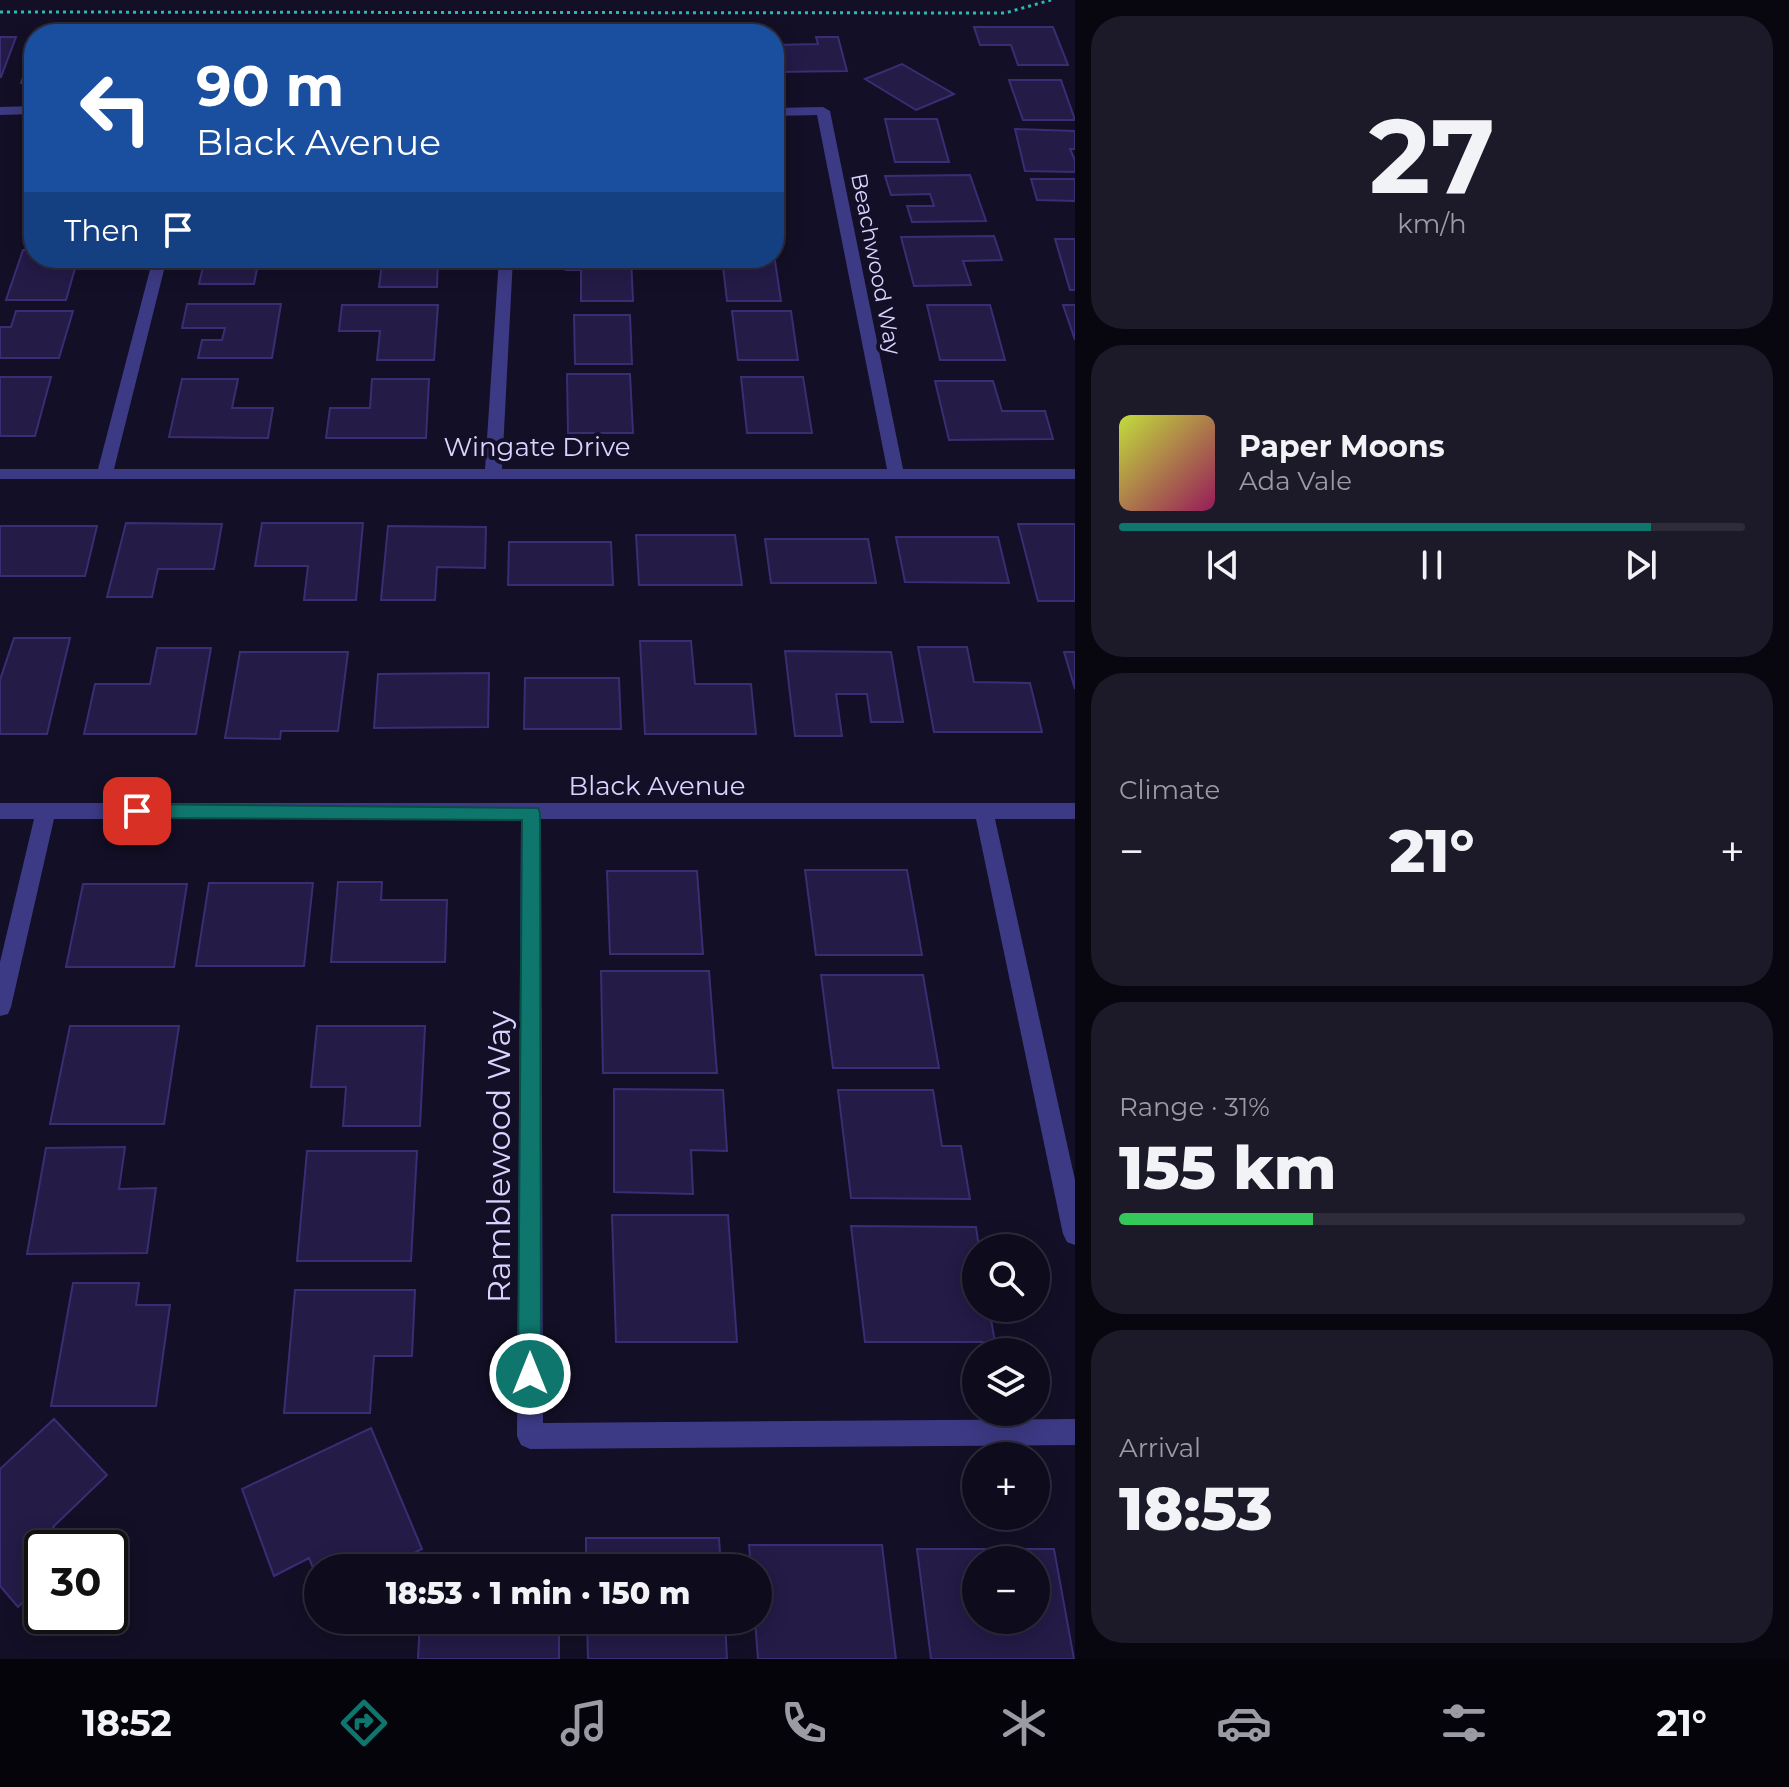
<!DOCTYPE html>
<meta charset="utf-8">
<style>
body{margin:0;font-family:Montserrat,sans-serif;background:#1c1929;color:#f1f3f6;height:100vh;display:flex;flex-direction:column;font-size:30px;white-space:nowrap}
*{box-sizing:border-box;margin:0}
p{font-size:26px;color:#9b9ba3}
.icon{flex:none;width:44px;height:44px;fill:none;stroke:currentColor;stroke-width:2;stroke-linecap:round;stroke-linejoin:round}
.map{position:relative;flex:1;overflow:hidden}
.side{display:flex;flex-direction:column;gap:16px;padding:16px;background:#08060f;width:714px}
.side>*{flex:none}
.guide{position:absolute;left:24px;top:24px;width:760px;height:244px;border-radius:32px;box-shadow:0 4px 20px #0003,0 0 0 2px #2e2b3b;background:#1a4fa0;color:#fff;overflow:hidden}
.buttons{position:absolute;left:962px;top:1234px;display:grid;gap:16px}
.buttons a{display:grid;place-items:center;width:88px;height:88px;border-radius:50%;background:#0e0b1c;box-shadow:0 4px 20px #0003,0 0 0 2px #2e2b3b;font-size:40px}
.speed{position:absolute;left:24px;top:1530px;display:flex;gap:16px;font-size:40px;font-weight:700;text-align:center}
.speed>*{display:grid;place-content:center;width:104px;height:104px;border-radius:50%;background:#0e0b1c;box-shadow:0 4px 20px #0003,0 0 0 2px #2e2b3b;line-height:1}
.speed .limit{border:4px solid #111;border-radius:12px;background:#fff;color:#111}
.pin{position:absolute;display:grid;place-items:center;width:68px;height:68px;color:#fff;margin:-34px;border-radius:16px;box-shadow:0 4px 12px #0006}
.me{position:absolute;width:88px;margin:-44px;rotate:0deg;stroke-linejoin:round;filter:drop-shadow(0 0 6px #0008)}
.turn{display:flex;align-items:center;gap:28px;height:168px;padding:0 40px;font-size:36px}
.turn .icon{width:104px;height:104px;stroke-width:2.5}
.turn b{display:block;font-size:56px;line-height:68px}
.then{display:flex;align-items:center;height:76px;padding:0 40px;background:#0003;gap:16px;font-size:30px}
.big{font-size:60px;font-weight:800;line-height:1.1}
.side .card{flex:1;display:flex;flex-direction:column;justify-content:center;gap:12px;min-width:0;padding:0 28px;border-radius:32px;background:#1c1929}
.side .dial{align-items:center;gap:0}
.dial b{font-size:104px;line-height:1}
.song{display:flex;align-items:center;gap:24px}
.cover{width:96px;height:96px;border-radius:12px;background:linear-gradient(135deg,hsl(70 70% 55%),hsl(330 70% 35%))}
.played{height:8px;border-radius:4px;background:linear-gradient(90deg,#0f766e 85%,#2e2b3b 85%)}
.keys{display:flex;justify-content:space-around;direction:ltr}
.heat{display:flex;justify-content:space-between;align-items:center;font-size:44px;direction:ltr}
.charge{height:12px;border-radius:6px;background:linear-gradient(90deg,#34c759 31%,#2e2b3b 0)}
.trip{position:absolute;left:304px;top:1554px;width:468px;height:80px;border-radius:40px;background:#0e0b1c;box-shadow:0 4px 20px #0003,0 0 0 2px #2e2b3b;font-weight:800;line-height:80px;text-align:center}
.dock{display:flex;height:128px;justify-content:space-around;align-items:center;background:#06040b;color:#9b9ba3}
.dock .icon{width:56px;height:56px}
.dock .selected{color:#0f766e}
.dock b{font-size:36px;color:#f1f3f6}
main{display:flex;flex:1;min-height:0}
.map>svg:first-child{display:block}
.building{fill:#241b47;stroke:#3b2d73;stroke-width:2;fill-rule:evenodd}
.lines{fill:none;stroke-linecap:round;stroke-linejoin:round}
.path{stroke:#2fb8b0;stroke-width:3;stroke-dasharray:3 4;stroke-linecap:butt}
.minor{fill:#3d3a85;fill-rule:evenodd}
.route{fill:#0f766e;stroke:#0a4d48;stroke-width:2}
.labels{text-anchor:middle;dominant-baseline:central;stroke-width:8;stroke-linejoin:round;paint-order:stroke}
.far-street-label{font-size:22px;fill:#d9d4ff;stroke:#130f26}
.street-label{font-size:26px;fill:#d9d4ff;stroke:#130f26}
.near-street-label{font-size:32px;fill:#d9d4ff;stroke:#130f26}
</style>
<main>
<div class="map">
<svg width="1075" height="1659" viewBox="0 0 1075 1659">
<rect width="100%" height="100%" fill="#130f26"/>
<path class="building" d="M974,27H1053L1068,65H1018L1011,45H980Z
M0,37H16L1,77H0Z
M816,37H838L847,71L774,72V45L818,44Z
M34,46V83H21Z
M902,64L954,94L916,110L865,79Z
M1009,80H1061L1075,120H1023Z
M885,119H937L949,162H895Z
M1015,129L1075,131V149H1070L1075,160V172L1025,171Z
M970,175L986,221L912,222L907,206H934L930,194L891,195L885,176Z
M1031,179H1075V201L1037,200Z
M994,236L1002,260L963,261L971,285L914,286L901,237Z
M1055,239H1075V290H1070Z
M23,250H34V258H78L66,300H6Z
M774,254L781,301H727L722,258H774Z
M205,258H296L259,259L254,284H199Z
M348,258H438L437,287H379L382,263H347Z
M566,258H631L633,301H581V270H566Z
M187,304H281L272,358H198L202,340H222L225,328H182Z
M342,305H438L434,360H377L380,331H339Z
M927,305H990L1005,360H940Z
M1063,305H1075V340Z
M16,311H73L59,358H0V327H11Z
M732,311H791L798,360H738Z
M574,315H630L632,364H575Z
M567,374H630L633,433H568Z
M0,377H51L35,436H0Z
M741,377H803L812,433H747Z
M182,379H238L232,408H273L268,438L169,437Z
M372,379H429L426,438H326L330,408H370Z
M935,381H993L1002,411H1045L1053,439L949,440Z
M126,523L222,524L214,569H158L152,597H107Z
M262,523H363L356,600H304L308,566H255Z
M1018,524H1075V601H1038Z
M0,526H97L85,576H0Z
M388,526L486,527L485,568L437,567L435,600H381Z
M636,535H735L742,585H639Z
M896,537H998L1009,583L905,582Z
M765,539H868L876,583H771Z
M509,542H611L613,585H508Z
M14,638H70L47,734H0V680Z
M640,641H691L695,684H751L756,734H645Z
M918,647H967L974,682L1030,683L1042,732H934Z
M157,648H211L196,734H84L95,684H150Z
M785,651L891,652L903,722H871L867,694H836L842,736H795Z
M240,652H348L338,731H281L280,739L225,738Z
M1064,652H1075V689Z
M489,673L488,727L374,728L378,674Z
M525,678H619L621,729H524Z
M805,870H907L922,955H816Z
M607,871H697L703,954H610Z
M338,882H382L381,900H447L445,962H331Z
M209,883H313L304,966H196Z
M83,884H187L174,967H66Z
M601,971H709L717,1073H603Z
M821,975H923L939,1068H833Z
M70,1026H179L164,1124H50Z
M317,1026H425L420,1126H343L346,1087H311Z
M614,1089L723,1090L727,1151L691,1150L693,1194L614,1192Z
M838,1090H933L942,1146H961L970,1199L851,1198Z
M125,1147L119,1189L156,1188L147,1253L27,1254L46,1148Z
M307,1151H417L411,1261H297Z
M612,1215H728L737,1342H616Z
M851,1226L976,1227L979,1248H976V1308H989L995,1342H865Z
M73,1283H139L136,1305H170L156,1406H51Z
M295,1290H415L412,1356H374L370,1413H284Z
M54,1419L107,1475L53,1527L72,1548H42V1583L18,1607L0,1586V1469Z
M371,1428L422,1549L384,1568H318V1580L309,1558L274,1576L242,1489Z
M586,1538H719L721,1568H586Z
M749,1545H882L896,1659H758L755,1620H758V1568H751Z
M917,1549H1054L1074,1659H931ZM976,1560H1036V1620H976Z
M420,1620H559V1659H418Z
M587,1620H725L727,1659H588Z"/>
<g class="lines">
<path class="path" d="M0,12L1005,13L1051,0"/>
<path class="minor" d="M34,106V114L0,115V107Z
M823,107L830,111L903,469H1075V479H0V469H98L153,258H167L114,469H485L499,258H513L502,469H887L817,115L774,116V108Z
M0,803H1075V819H995L1075,1180V1245L1067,1242L1063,1234L976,819H541L543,1423L1075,1419V1445L530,1449L521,1445L517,1436L521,819H54L11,1007L8,1014L0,1016V962L34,819H0Z"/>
</g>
<path class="route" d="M137,804L538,808L540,813L541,1374L538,1382L530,1385L522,1382L518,1374L522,820L137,818L128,811Z"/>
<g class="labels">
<g class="far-street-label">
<text transform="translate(876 264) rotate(79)">Beachwood Way</text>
</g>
<g class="street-label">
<text x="537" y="447">Wingate Drive</text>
<text x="657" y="786">Black Avenue</text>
</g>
<g class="near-street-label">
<text transform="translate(498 1157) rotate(-90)">Ramblewood Way</text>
</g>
</g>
</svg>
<div class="buttons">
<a><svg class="icon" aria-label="search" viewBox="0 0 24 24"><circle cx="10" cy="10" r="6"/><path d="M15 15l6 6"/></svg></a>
<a><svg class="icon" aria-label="layers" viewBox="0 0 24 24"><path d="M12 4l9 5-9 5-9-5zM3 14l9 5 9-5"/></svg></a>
<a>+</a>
<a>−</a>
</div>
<div class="speed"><div class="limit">30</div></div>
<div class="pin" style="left:137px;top:811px;background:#d93025"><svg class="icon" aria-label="arrive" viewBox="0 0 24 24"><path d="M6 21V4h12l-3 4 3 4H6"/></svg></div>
<svg class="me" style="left:530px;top:1374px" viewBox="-20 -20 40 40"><circle r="17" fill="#0f766e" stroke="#fff" stroke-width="3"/><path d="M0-11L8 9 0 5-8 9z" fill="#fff"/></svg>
<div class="trip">18:53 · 1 min · 150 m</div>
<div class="guide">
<div class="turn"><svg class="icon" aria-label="left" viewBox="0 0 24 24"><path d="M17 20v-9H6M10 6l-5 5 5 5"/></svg><div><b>90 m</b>Black Avenue</div></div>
<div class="then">Then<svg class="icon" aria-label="arrive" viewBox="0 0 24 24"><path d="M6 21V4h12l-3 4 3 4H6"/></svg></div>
</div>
</div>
<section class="side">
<div class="card dial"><b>27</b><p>km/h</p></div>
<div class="card">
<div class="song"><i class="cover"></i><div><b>Paper Moons</b><p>Ada Vale</p></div></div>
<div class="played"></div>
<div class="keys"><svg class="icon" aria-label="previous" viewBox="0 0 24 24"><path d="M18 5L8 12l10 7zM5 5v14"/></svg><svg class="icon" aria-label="pause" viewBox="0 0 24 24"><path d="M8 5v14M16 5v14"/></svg><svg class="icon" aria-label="next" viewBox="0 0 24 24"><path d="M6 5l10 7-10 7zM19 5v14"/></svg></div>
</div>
<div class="card"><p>Climate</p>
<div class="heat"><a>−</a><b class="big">21°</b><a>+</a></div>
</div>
<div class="card"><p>Range · 31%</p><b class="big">155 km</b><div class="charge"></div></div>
<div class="card"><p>Arrival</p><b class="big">18:53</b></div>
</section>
</main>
<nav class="dock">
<b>18:52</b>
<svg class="icon selected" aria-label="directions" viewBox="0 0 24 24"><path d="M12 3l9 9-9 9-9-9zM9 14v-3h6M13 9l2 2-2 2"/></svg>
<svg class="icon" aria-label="music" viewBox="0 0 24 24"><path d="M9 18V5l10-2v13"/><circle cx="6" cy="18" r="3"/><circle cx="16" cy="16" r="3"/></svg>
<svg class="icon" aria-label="phone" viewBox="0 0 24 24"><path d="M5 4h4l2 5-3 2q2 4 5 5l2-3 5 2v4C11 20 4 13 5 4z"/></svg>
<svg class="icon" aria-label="climate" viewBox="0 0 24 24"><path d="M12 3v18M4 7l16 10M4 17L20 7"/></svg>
<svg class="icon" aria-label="car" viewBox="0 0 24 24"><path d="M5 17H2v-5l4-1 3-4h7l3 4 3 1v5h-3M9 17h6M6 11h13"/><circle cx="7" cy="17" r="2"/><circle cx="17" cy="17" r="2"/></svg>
<svg class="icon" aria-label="filters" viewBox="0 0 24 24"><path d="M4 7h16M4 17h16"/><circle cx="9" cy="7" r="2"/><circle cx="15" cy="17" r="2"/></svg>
<b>21°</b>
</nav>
